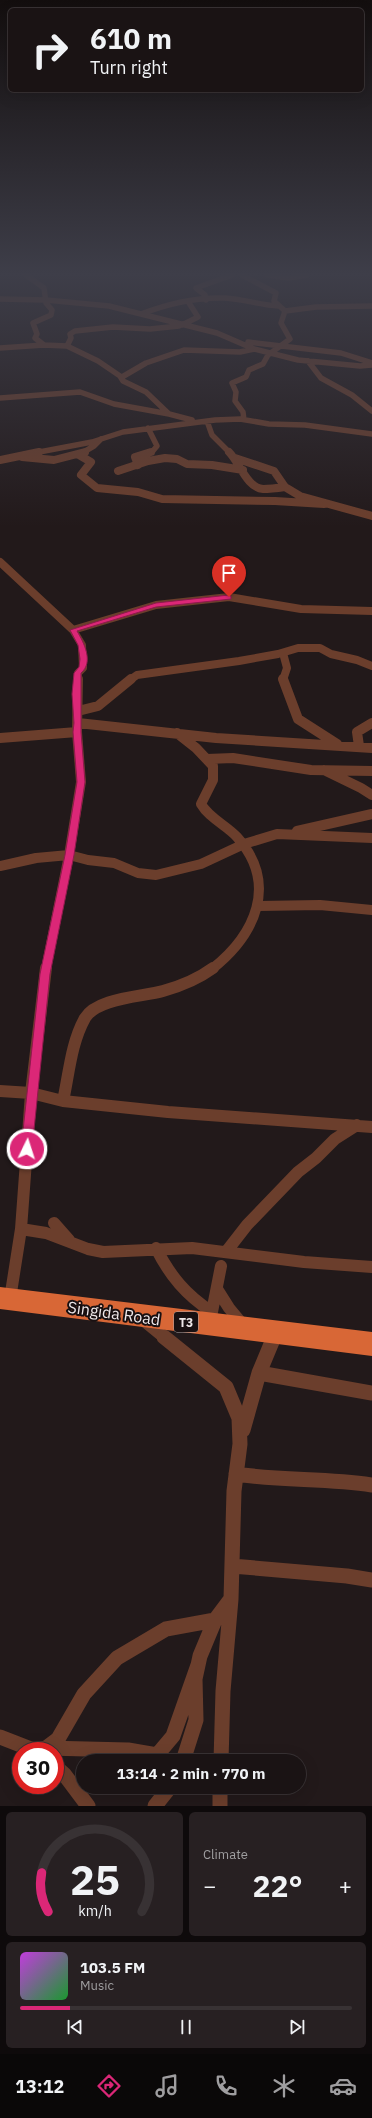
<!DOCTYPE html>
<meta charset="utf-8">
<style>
body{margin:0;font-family:"IBM Plex Sans",sans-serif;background:#272022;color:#f1f3f6;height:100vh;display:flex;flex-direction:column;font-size:15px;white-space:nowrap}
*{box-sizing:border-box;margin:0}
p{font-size:13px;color:#9f9ea0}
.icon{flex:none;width:22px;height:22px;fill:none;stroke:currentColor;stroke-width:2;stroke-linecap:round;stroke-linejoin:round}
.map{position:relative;height:1806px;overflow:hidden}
.side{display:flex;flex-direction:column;gap:6px;padding:6px;background:#0e0a0b;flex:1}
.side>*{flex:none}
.guide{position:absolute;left:8px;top:8px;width:356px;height:84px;border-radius:6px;box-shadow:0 4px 16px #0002,0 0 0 1px #383234;background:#1a1314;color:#f1f3f6;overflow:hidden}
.speed{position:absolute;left:12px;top:1742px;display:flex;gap:8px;font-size:20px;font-weight:700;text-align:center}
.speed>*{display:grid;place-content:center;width:52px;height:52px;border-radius:50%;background:#1a1314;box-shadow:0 4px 16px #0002,0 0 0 1px #383234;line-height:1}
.speed .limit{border:6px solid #d22;background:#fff;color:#111}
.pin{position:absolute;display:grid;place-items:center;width:34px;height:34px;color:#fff;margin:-41px -17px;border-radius:50% 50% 50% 0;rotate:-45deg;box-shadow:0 0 4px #0007}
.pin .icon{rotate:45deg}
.me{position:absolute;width:44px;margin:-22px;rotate:4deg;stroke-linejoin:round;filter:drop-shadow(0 0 3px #0008)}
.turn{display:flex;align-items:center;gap:14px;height:84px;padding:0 16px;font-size:18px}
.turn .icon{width:52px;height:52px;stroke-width:2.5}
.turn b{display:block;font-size:28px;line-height:34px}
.big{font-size:30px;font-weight:800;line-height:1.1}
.side .card{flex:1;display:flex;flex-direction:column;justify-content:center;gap:6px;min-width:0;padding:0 14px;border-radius:6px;background:#272022}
.side .dial{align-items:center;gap:0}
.dial svg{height:104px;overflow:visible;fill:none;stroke:#383234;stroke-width:7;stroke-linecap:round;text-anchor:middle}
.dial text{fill:#f1f3f6;stroke:none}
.song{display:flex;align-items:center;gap:12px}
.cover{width:48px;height:48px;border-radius:6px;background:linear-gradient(135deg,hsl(290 70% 55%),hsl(130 70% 35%))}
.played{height:4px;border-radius:2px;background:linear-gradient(90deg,#db2777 15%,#383234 15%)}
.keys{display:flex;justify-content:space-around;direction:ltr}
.heat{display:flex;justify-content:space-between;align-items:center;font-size:22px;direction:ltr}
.side .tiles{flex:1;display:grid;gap:6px;grid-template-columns:1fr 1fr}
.card:last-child{grid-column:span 2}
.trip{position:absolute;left:76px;top:1754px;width:230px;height:40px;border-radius:20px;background:#1a1314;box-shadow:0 4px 16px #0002,0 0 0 1px #383234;font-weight:800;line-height:40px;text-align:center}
.menu{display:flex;height:64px;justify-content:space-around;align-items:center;background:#0a0808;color:#9f9ea0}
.menu .icon{width:28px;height:28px}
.menu .on{color:#db2777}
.menu b{font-size:18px;color:#f1f3f6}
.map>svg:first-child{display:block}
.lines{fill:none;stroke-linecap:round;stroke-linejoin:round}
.street-far4{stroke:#6b3e2c;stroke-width:5.5}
.street-far3{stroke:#6b3e2c;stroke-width:8}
.street-far2{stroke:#6b3e2c;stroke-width:10}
.street-far1{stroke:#6b3e2c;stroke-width:12}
.street{stroke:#6b3e2c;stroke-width:15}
.highway{fill:#d86736;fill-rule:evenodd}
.route{fill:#db2777;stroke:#8e194d}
.labels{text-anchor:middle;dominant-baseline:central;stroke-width:4;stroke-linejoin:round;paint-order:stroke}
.shield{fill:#191011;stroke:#afa7a8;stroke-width:1}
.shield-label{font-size:12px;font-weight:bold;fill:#efe8e9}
.near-street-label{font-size:16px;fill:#efe8e9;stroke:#191011}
</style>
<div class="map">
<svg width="372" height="1806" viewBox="0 0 372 1806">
<rect width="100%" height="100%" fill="#22191a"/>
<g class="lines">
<path class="street-far4" d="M26,275L44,288L46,303L52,310L51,315L33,323L37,334L35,338L44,345
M242,275L276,293L274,301L285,311L281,323L290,339L268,355L263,364L249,370L246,377L232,383L236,392L235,401L243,412L244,420
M267,275L289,278L307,275
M0,299L46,300L109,306L217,333L254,349L298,360L360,366L372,365
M206,300L205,295L196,288L232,275
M285,311L316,307L372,306
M141,314C167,304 196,297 225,298C243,299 260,305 279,306
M182,325L198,317L189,303
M248,342L341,353L372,363
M67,346L71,338L70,334L75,331L113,327L150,329L179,326
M0,348L44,345L67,346L98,361L120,376L123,381L146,392L169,414L192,420
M308,361L321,378L352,395L372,411
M122,377L146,363L184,350L240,352L254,349
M0,398L80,392L114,404L169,414
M207,421L212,435L230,453
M34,453L92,442L123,432L215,420L240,419L269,424L305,425L372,434
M82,453L94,446L101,439
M148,453L152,452L157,446L148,428"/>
<path class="street-far3" d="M229,452C239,462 247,488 263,489C270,489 278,488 285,487
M79,455L91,462L81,475L97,488L138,492L162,499L275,501L324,504
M22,457L54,460L85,452
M235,458L274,471L285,487L300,496L372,516
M0,460L39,452
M138,465L135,457L151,452
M118,471L148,461L165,458L177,459L187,464L212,465L243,470
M0,562L73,630L82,645L83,668L78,673V680
M73,630L156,605L229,597L301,609L372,611
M283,653L287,668L283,680
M130,680L137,675L239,661L278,654L298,648H320L331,654L357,660L372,666"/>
<path class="street-far2" d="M283,679L298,719L337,744
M78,711L98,706L131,679
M78,723L216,738L372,748
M177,733L196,748L213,766V780L201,804C209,818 226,825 237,837C279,884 255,935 212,969
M0,738L77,732
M359,746L357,732L372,723
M207,759L233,758L311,770L372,771
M324,770L361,788L372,795
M297,831L372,814
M0,866L36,858L69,855L88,860L114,863L138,873L156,875L201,864L244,844L277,834L372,838
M259,906L320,905L372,910
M46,969L69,855L81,782L77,732L78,679"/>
<path class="street-far1" d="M0,1091L31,1093L63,1101L168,1112L372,1127
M63,1101C69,1074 71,1043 85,1018C97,998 141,997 163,991C181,986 198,979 213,968
M54,1223L69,1240
M21,1229L46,1233L88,1249L103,1252L192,1248L304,1262L372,1267
M156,1248C170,1276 186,1295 212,1312
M226,1252L247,1225L298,1172L316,1158L335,1139L357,1125
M217,1289L229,1308L244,1326
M10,1299L21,1229L31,1093L46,968
M211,1317L221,1266
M143,1320L165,1338
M273,1338L275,1333"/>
<path class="street" d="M164,1337L226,1387L239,1418L240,1444L234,1491L231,1599L223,1691L221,1761
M259,1373L372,1393
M243,1430L259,1373L274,1337
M236,1474C281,1481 327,1478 372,1485
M232,1566L347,1576L372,1580
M0,1737L36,1751
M46,1748L128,1750L157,1755L173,1736L198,1665
M35,1750L46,1748L58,1739L84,1694L117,1658L166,1629L215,1620
M183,1761L196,1720L195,1679L200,1656L215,1620L230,1600
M55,1766L64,1774L88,1806
M220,1787V1806
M155,1806L170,1787"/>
<path class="highway" d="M0,1287L372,1332V1356L0,1309Z"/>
</g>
<linearGradient id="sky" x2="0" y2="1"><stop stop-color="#130e0e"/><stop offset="0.52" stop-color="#3e3e49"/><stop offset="1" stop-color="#3e3e49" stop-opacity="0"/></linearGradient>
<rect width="372" height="527" fill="url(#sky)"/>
<path class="route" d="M229,595L231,596V599L156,607L77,631C84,643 94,662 81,673V732L85,782L74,855L50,974L32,1149L31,1153H23L21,1149L40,974L65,855L77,782L73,732L74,723L72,694L74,673L79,667L80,659L78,645L70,630L156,603Z"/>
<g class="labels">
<rect class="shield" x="174" y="1312" width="24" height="20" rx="3"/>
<g class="shield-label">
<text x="186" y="1322">T3</text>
</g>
<g class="near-street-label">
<text transform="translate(114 1313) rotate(8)">Singida Road</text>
</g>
</g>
</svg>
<div class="speed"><div class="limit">30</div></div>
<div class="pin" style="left:229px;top:597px;background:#d93025"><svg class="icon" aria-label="arrive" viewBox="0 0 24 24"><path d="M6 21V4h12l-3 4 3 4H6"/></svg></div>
<svg class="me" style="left:27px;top:1149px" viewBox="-20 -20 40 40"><circle r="17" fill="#db2777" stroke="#fff" stroke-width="3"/><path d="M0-11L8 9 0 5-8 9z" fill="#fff"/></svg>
<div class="trip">13:14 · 2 min · 770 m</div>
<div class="guide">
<div class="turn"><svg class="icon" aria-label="right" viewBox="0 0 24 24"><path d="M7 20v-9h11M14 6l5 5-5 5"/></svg><div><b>610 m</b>Turn right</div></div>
</div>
</div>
<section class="side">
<div class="tiles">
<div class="card dial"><svg viewBox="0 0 100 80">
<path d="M14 69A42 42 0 1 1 86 69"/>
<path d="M14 69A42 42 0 0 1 9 39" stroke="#db2777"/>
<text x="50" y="56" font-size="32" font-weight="700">25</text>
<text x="50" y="72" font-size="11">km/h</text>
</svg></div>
<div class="card"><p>Climate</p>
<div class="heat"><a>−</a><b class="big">22°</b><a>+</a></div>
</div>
<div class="card">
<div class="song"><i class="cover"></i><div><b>103.5 FM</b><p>Music</p></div></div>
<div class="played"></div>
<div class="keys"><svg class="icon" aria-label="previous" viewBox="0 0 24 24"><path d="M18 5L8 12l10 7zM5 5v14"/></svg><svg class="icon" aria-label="pause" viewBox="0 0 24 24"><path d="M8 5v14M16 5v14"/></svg><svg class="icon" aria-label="next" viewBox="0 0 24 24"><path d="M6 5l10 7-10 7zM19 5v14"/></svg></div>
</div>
</div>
</section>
<nav class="menu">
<b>13:12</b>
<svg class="icon on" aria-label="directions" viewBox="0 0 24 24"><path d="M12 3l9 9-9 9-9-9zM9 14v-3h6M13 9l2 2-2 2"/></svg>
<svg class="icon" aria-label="music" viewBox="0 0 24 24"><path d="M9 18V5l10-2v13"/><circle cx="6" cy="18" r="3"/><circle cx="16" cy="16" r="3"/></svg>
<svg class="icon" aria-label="phone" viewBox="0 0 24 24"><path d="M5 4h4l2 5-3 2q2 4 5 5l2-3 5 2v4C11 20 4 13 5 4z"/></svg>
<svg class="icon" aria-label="climate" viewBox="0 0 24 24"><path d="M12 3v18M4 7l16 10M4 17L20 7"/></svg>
<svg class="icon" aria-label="car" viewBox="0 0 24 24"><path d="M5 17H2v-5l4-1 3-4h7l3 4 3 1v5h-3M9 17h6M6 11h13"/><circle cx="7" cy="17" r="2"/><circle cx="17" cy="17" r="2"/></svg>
</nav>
